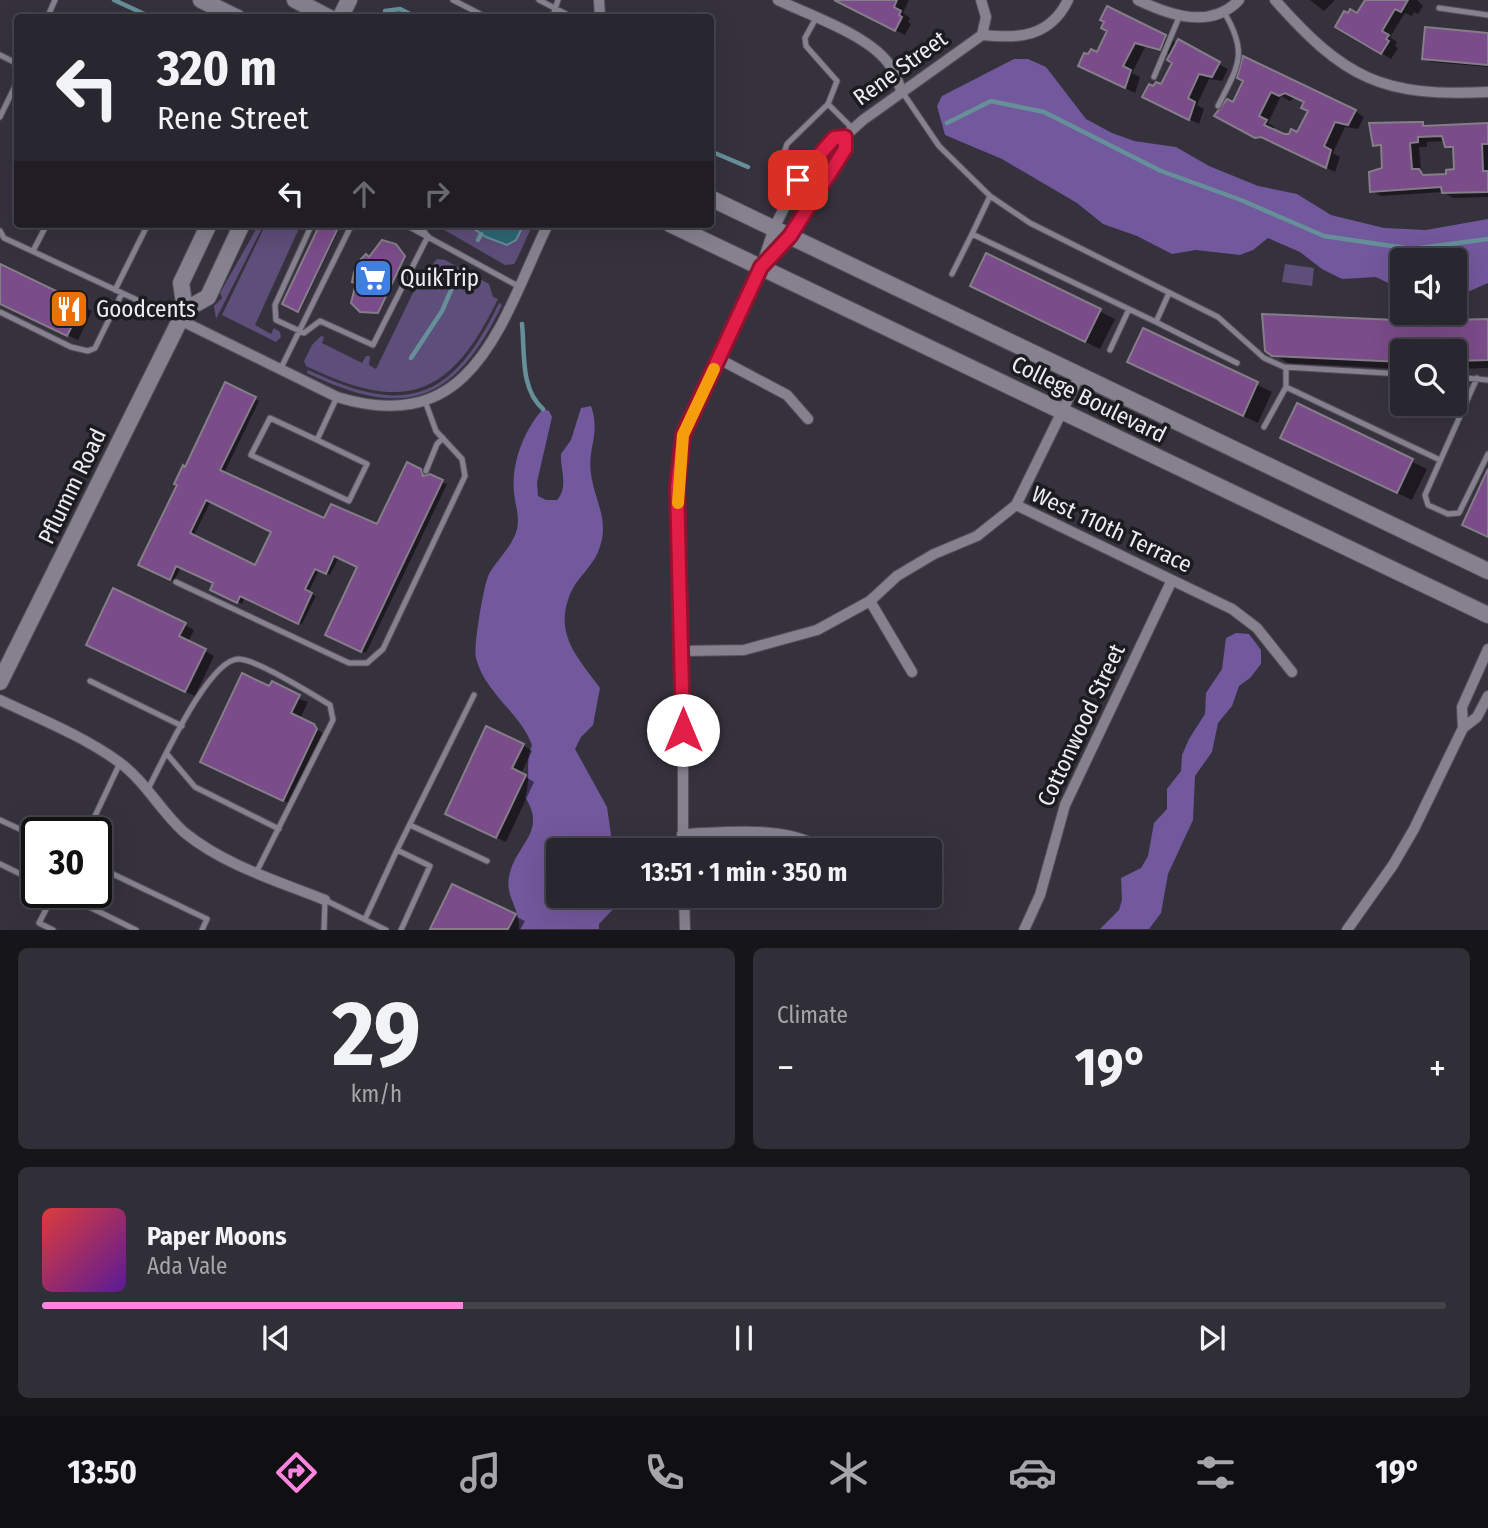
<!DOCTYPE html>
<meta charset="utf-8">
<style>
body{margin:0;font-family:"Fira Sans Condensed",sans-serif;background:#302e36;color:#f1f3f6;height:100vh;display:flex;flex-direction:column;font-size:26px;white-space:nowrap}
*{box-sizing:border-box;margin:0}
p{font-size:23px;color:#a5a5aa}
.icon{flex:none;width:38px;height:38px;fill:none;stroke:currentColor;stroke-width:2;stroke-linecap:round;stroke-linejoin:round}
.map{position:relative;height:930px;overflow:hidden}
.sheet{display:flex;flex-direction:column;gap:18px;padding:18px;background:#161519;flex:1}
.sheet>*{flex:none}
.hud{position:absolute;left:14px;top:14px;width:700px;height:214px;border-radius:7px;box-shadow:0 7px 28px #0002,0 0 0 2px #44434a;background:#28262e;color:#f1f3f6;overflow:hidden}
.tools{position:absolute;left:1390px;top:248px;display:grid;gap:14px}
.tools a{display:grid;place-items:center;width:77px;height:77px;border-radius:7px;background:#28262e;box-shadow:0 7px 28px #0002,0 0 0 2px #44434a;font-size:35px}
.speed{position:absolute;left:21px;top:817px;display:flex;gap:14px;font-size:35px;font-weight:700;text-align:center}
.speed>*{display:grid;place-content:center;width:91px;height:91px;border-radius:50%;background:#28262e;box-shadow:0 7px 28px #0002,0 0 0 2px #44434a;line-height:1}
.speed .limit{border:4px solid #111;border-radius:10px;background:#fff;color:#111}
.pin{position:absolute;display:grid;place-items:center;width:60px;height:60px;color:#fff;margin:-30px;border-radius:14px;box-shadow:0 4px 10px #0006}
.me{position:absolute;width:77px;margin:-38px;rotate:0deg;stroke-linejoin:round;filter:drop-shadow(0 0 5px #0008)}
.turn{display:flex;align-items:center;gap:24px;height:147px;padding:0 28px;font-size:32px}
.turn .icon{width:91px;height:91px;stroke-width:2.5}
.turn b{display:block;font-size:49px;line-height:60px}
.lanes{display:flex;align-items:center;height:66px;padding:0 28px;background:#0003;justify-content:center;gap:35px;direction:ltr}
.lanes .off{opacity:.35}
.big{font-size:52px;font-weight:700;line-height:1.1}
.sheet .widget{flex:1;display:flex;flex-direction:column;justify-content:center;gap:10px;min-width:0;padding:0 24px;border-radius:10px;background:#302e36}
.sheet .dial{align-items:center;gap:0}
.dial b{font-size:91px;line-height:1}
.song{display:flex;align-items:center;gap:21px}
.cover{width:84px;height:84px;border-radius:10px;background:linear-gradient(135deg,hsl(0 70% 55%),hsl(270 70% 35%))}
.played{height:7px;border-radius:4px;background:linear-gradient(90deg,#fe85df 30%,#44434a 30%)}
.keys{display:flex;justify-content:space-around;direction:ltr}
.heat{display:flex;justify-content:space-between;align-items:center;font-size:38px;direction:ltr}
.sheet .tiles{flex:1;display:grid;gap:18px;grid-template-columns:1fr 1fr}
.widget:last-child{grid-column:span 2}
.trip{position:absolute;left:546px;top:838px;width:396px;height:70px;border-radius:7px;background:#28262e;box-shadow:0 7px 28px #0002,0 0 0 2px #44434a;font-weight:700;line-height:70px;text-align:center}
.dock{display:flex;height:112px;justify-content:space-around;align-items:center;background:#100f12;color:#a5a5aa}
.dock .icon{width:49px;height:49px}
.dock .active{color:#fe85df}
.dock b{font-size:32px;color:#f1f3f6}
.map>svg:first-child{display:block}
.green{fill:#5e4e7a}
.forest{fill:#72589c}
.water{fill:#2b6773;stroke:#668f99;stroke-width:2}
.shadow{fill:#0007;fill-rule:evenodd}
.lines{fill:none;stroke-linecap:round;stroke-linejoin:round}
.stream{stroke:#668f99;stroke-width:4.5}
.building{fill:#7a4c89;stroke:#857d88;stroke-width:2;fill-rule:evenodd}
.lane-casing{stroke:#53515a;stroke-width:7}
.street-casing{stroke:#53515a;stroke-width:12}
.secondary-casing{stroke:#53515a;stroke-width:18}
.lane{stroke:#85818e;stroke-width:5}
.street{stroke:#85818e;stroke-width:10}
.secondary{stroke:#85818e;stroke-width:16}
.route-casing{stroke:#92132f;stroke-width:18}
.route{stroke:#e11d48;stroke-width:12}
.slow{stroke:#f59e0b;stroke-width:12}
.labels{text-anchor:middle;dominant-baseline:central;stroke-width:7;stroke-linejoin:round;paint-order:stroke}
.street-label{font-size:23px;fill:#eeecf3;stroke:#1c1b20}
.poi-label{font-size:23px;fill:#eeecf3;stroke:#1c1b20;text-anchor:start}
</style>
<div class="map">
<svg width="1488" height="930" viewBox="0 0 1488 930">
<rect width="100%" height="100%" fill="#36323d"/>
<path class="green" d="M259,224H264L216,319L214,306L222,298L220,293Z
M266,224H301L255,325L271,334L274,328L280,332L281,337L276,342L222,315Z
M434,224H533L517,259L514,264L505,265Z
M437,259L445,260L489,284L493,297L498,299C450,398 405,414 306,366L304,361L312,345L321,336L324,337L322,343L362,363L366,356H370L369,365L376,369L425,268L428,270Z
M1285,264L1314,268L1312,286L1282,282Z
M499,303L502,305C454,404 405,420 307,373L308,370C406,417 452,401 499,303Z"/>
<path class="forest" d="M1014,59H1028L1046,67L1086,119L1112,133L1134,141L1176,147L1209,166L1258,186L1297,194L1331,215L1384,228L1426,230L1488,219V283L1454,298V261H1402V290L1376,277L1342,279L1322,269L1300,252L1268,238L1253,250L1240,255L1196,250L1172,254L1137,236L1103,224L1077,203L1002,159L945,135L937,106L942,96Z
M591,406C601,433 587,449 591,474C595,503 611,521 598,552C592,567 577,578 571,592C553,634 577,656 600,688L593,725L581,737L575,749L607,807L613,849L558,850V896H614L619,903L599,924V929H519C521,910 505,897 509,877C515,844 548,833 525,797C532,777 524,765 532,745C520,712 485,694 476,658C473,648 484,583 489,574C496,561 514,544 517,529C520,518 515,504 514,492C511,464 524,430 543,409L549,411L552,417L537,482L538,496L546,500H557C569,486 560,470 561,454L571,440L581,408Z
M1236,633L1249,634L1261,650V664L1250,678L1239,686L1232,706L1218,723L1212,752L1195,776L1193,820L1168,874L1161,913L1149,929H1100L1119,910L1122,900L1121,878L1141,868L1148,856L1154,823L1167,809V789L1181,771L1182,755L1189,739L1205,714L1206,693L1222,669L1226,638Z"/>
<path class="water" d="M467,224H524L516,240L507,245L486,237Z"/>
<path class="shadow" d="M854,0H909L903,13L910,18L908,22L911,24L905,35L859,12Z
M1310,0H1335L1324,11Z
M1367,0H1417L1423,6L1418,14L1414,12L1412,16L1405,13L1390,37L1397,42L1395,46L1398,48L1391,59L1337,26L1358,15Z
M1109,31L1165,37L1228,69L1222,81L1209,79L1197,105L1204,109L1199,124L1154,102L1174,62L1172,55L1145,47L1132,73L1140,77L1135,93L1080,65L1098,55Z
M1488,35V67L1431,62L1424,58Z
M1245,81L1355,111L1364,117L1358,129L1345,127L1333,153L1340,157L1335,172L1226,120ZM1281,96L1290,101L1296,97L1306,102L1310,111L1298,134L1283,136L1273,131L1275,127L1268,123Z
M1422,124L1429,128L1488,126V197L1453,198L1443,192L1381,196L1372,191L1384,170L1383,149L1375,144ZM1445,141L1446,146L1455,151L1456,171L1448,176H1429L1421,172L1419,147H1427V142Z
M322,224H342L300,311L284,303Z
M394,245L405,258L379,313L360,310L370,259Z
M987,255L1115,319L1100,349L987,294Z
M0,266L92,311L78,340L0,303Z
M1488,321V368L1454,369V352H1402V369L1288,363L1266,350L1417,323Z
M1144,330L1272,392L1258,423L1144,370Z
M226,385L259,401L224,473L324,521L378,526L407,465L426,477L447,484L366,653L327,635L359,567L339,557L330,575L319,570L308,593L316,596L302,624L245,597L242,604L212,589L215,583L181,567L174,581L140,564ZM211,501L273,531L256,567L193,537Z
M1297,406L1427,469L1412,500L1297,445Z
M185,625L194,630L188,642L214,656L195,696L98,650Z
M270,689L308,702L300,719L326,735L293,805L212,766Z
M523,745L532,751L521,774L534,782L506,842L456,819Z
M453,886L525,921L520,930H432Z"/>
<g class="lines">
<path class="stream" d="M114,0L153,18
M385,11L400,9L418,18
M947,123L991,101L1044,112L1161,171L1241,200L1324,236L1412,249L1488,239
M710,151L748,167
M478,240L481,234
M522,324C525,353 520,389 543,409
M411,358L442,311L455,281"/>
</g>
<path class="building" d="M834,0H897L894,7L901,11L899,15L902,17L895,31Z
M1365,0H1408L1401,12L1395,9L1382,31L1389,35L1386,39L1389,41L1381,54L1335,27L1344,11L1348,13L1350,9L1357,13Z
M1107,6L1166,35L1160,50L1135,43L1123,66L1131,70L1125,88L1078,66L1084,53L1088,54L1091,49L1097,52L1107,31L1101,28L1104,22L1100,20Z
M1425,27L1488,33V65L1422,59Z
M1178,39L1220,62L1212,77L1199,74L1188,98L1195,102L1189,120L1142,97L1149,84L1153,86L1156,82L1161,84L1172,63L1167,60Z
M1243,56L1356,110L1348,125L1335,122L1324,146L1331,150L1326,168L1261,137L1255,138L1214,116L1227,99L1233,102L1243,81L1237,78ZM1271,92L1279,96L1285,93L1304,102L1301,108L1308,111L1297,132L1291,129L1289,134H1284L1264,125L1267,120L1259,116Z
M1417,122H1423V126L1488,123V144H1482L1483,171H1488V192L1442,193L1441,187L1370,192L1369,172L1382,168L1381,145L1373,146L1369,123ZM1442,136L1445,147H1453L1454,169L1446,170V174L1423,175L1419,169H1412L1410,143L1418,142V137Z
M320,224H340L298,312L282,304Z
M382,240L396,244L405,256L378,313L360,312L351,303L356,283L352,282L354,272L361,259L366,254L369,257Z
M986,253L1101,309L1085,342L970,286Z
M0,264L83,304L67,336L0,304Z
M1262,314L1417,321L1488,319V360L1454,361V352H1402V362L1272,356L1265,351Z
M1143,328L1258,382L1243,416L1127,362Z
M225,382L256,397L220,470L324,518L331,504L377,524L407,462L421,469L423,476L430,474L443,480L361,652L325,635L357,567L334,556L326,574L315,569L305,589L312,593L298,624L240,596L237,603L210,590L213,583L176,566L170,580L138,565L177,485L174,484L183,465L185,467ZM206,500L271,532L255,565L190,533Z
M1297,403L1413,459L1397,493L1280,438Z
M1488,469V537L1462,525Z
M113,588L186,623L179,636L206,649L185,692L86,645Z
M242,673L269,686L272,681L300,695L291,713L314,724L317,729L283,801L200,762Z
M486,726L524,744L512,768L526,775L496,838L445,814Z
M452,884L516,914L508,929H430Z"/>
<g class="lines">
<g class="lane-casing">
<path id="lane" d="M453,0L488,18
M539,0L570,16L582,18
M1439,8L1488,15
M47,18L55,0
M552,18L558,0
M816,18L805,38L806,46L837,81L828,104
M0,55L18,64
M1154,77L1180,15
M903,93L939,146L990,196L1030,223L1218,317L1264,358L1284,367L1402,374
M1218,106C1238,66 1249,54 1224,12
M0,117L18,80
M798,180L785,150L787,144L828,104L853,129
M990,196L972,234L1156,322L1169,293
M312,224L275,305L276,320L304,333L320,321L373,345L428,236
M404,224L518,286
M418,224L426,234
M0,231L4,238L178,319
M33,251L47,224
M952,274L972,234
M115,290L148,224
M0,312L71,347L88,351L95,348L122,293
M1156,322L1237,363
M1110,350L1129,309
M281,368L352,224
M1454,377L1488,380
M1477,378L1425,495L1428,505L1448,514L1459,513L1488,454
M1286,387L1440,460
M1264,427L1286,387V367
M317,440L367,464L349,501L251,455L270,418L317,440L337,397
M426,471L437,444L443,438
M176,582L349,663H367L383,649L465,476L462,459L436,431L425,401
M90,681L182,726
M167,754L195,787L279,829
M148,789C162,763 209,658 239,659C258,660 312,694 330,705L333,720L256,873
M0,820L37,837
M410,825L487,861
M87,833L120,763
M0,864L37,882
M96,866L207,919L202,930
M59,892L136,930
M365,919L397,850
M53,930L39,923L55,892
M324,930L325,900L386,930
M401,930L430,866L397,850L474,695"/>
</g>
<g class="street-casing">
<path id="street" d="M599,0L600,18
M778,0C811,16 872,36 891,67C896,75 899,84 902,93
M981,0L986,17L982,35
M1138,0C1169,15 1211,30 1239,0
M1275,0C1345,79 1382,97 1488,92
M982,35C1019,39 1050,37 1068,0
M763,265L790,236L845,149L844,137
M180,320L337,397C474,439 501,322 548,224
M719,359L787,395L808,419
M1016,505L1079,377
M870,601L912,672
M683,651L744,650L817,630L870,601L897,576L934,554L977,536L1016,505L1232,609L1257,628L1292,672
M0,700C40,719 83,736 119,762C146,782 161,812 185,833C226,866 278,881 325,900
M1463,728L1477,717L1488,696
M682,834C723,833 790,824 823,850
M683,850V651L677,487L683,435L761,267L774,228L800,176L834,138L844,137L863,120L982,35
M684,896L685,930
M1024,930L1040,895L1065,805L1172,580
M1347,930L1393,865L1414,829L1463,728L1462,707L1488,649"/>
</g>
<g class="secondary-casing">
<path id="secondary" d="M201,0L238,18
M295,0L330,18
M340,18L349,0
M710,198L1488,571
M670,224L1488,615
M185,310L181,283L209,224
M0,682L185,310L208,297L242,224"/>
</g>
<use href="#lane" class="lane"/>
<use href="#street" class="street"/>
<use href="#secondary" class="secondary"/>
</g>
<g class="lines">
<g class="route-casing">
<path id="route" d="M683,730L677,487L683,435L761,267L790,236L845,149V137L834,138L798,180"/>
</g>
<use href="#route" class="route"/>
<path class="slow" d="M678,503L683,435L714,369"/>
</g>
<defs>
<g id="supermarket-square" transform="scale(2.0125)"><rect x="-9" y="-9" width="18" height="18" rx="4" fill="#3f7fe0" stroke="#1c1b20"/><path d="M-6-5.5h2.5l.6 2H6L4.5 2H-2.5L-4.4-4H-6ZM-1.5 3.2a1.3 1.3 0 1 0 .1 0ZM3 3.2a1.3 1.3 0 1 0 .1 0Z" fill="#fff"/></g>
<g id="restaurant-square" transform="scale(2.0125)"><rect x="-9" y="-9" width="18" height="18" rx="4" fill="#e8710a" stroke="#1c1b20"/><path d="M-5-6h1v4h1v-4h1v4h1v-4h1v5L-1.5 .5V6h-2V.5L-5-1ZM5-6V6H3V1.5H1.5Q1.5-4 5-6Z" fill="#fff"/></g>
</defs>
<g fill-rule="evenodd">
<use href="#supermarket-square" x="373" y="278"/>
<use href="#restaurant-square" x="69" y="309"/>
</g>
<g class="labels">
<g class="street-label">
<text transform="translate(900 68) rotate(-36)">Rene Street</text>
<text transform="translate(1089 399) rotate(26)">College Boulevard</text>
<text transform="translate(72 486) rotate(-64)">Pflumm Road</text>
<text transform="translate(1112 529) rotate(25)">West 110th Terrace</text>
<text transform="translate(1081 725) rotate(-65)">Cottonwood Street</text>
</g>
<g class="poi-label">
<text x="400" y="278">QuikTrip</text>
<text x="96" y="309">Goodcents</text>
</g>
</g>
</svg>
<div class="tools">
<a><svg class="icon" aria-label="sound" viewBox="0 0 24 24"><path d="M4 9h4l5-4v14l-5-4H4zM17 9q2 3 0 6"/></svg></a>
<a><svg class="icon" aria-label="search" viewBox="0 0 24 24"><circle cx="10" cy="10" r="6"/><path d="M15 15l6 6"/></svg></a>
</div>
<div class="speed"><div class="limit">30</div></div>
<div class="pin" style="left:798px;top:180px;background:#d93025"><svg class="icon" aria-label="arrive" viewBox="0 0 24 24"><path d="M6 21V4h12l-3 4 3 4H6"/></svg></div>
<svg class="me" style="left:683px;top:730px" viewBox="-20 -20 40 40"><circle r="19" fill="#fff"/><path d="M0-13L10 11 0 6-10 11z" fill="#e11d48"/></svg>
<div class="trip">13:51 · 1 min · 350 m</div>
<div class="hud">
<div class="turn"><svg class="icon" aria-label="left" viewBox="0 0 24 24"><path d="M17 20v-9H6M10 6l-5 5 5 5"/></svg><div><b>320 m</b>Rene Street</div></div>
<div class="lanes"><svg class="icon" aria-label="left" viewBox="0 0 24 24"><path d="M17 20v-9H6M10 6l-5 5 5 5"/></svg><svg class="icon off" aria-label="ahead" viewBox="0 0 24 24"><path d="M12 20V5M6 11l6-6 6 6"/></svg><svg class="icon off" aria-label="right" viewBox="0 0 24 24"><path d="M7 20v-9h11M14 6l5 5-5 5"/></svg></div>
</div>
</div>
<section class="sheet">
<div class="tiles">
<div class="widget dial"><b>29</b><p>km/h</p></div>
<div class="widget"><p>Climate</p>
<div class="heat"><a>−</a><b class="big">19°</b><a>+</a></div>
</div>
<div class="widget">
<div class="song"><i class="cover"></i><div><b>Paper Moons</b><p>Ada Vale</p></div></div>
<div class="played"></div>
<div class="keys"><svg class="icon" aria-label="previous" viewBox="0 0 24 24"><path d="M18 5L8 12l10 7zM5 5v14"/></svg><svg class="icon" aria-label="pause" viewBox="0 0 24 24"><path d="M8 5v14M16 5v14"/></svg><svg class="icon" aria-label="next" viewBox="0 0 24 24"><path d="M6 5l10 7-10 7zM19 5v14"/></svg></div>
</div>
</div>
</section>
<nav class="dock">
<b>13:50</b>
<svg class="icon active" aria-label="directions" viewBox="0 0 24 24"><path d="M12 3l9 9-9 9-9-9zM9 14v-3h6M13 9l2 2-2 2"/></svg>
<svg class="icon" aria-label="music" viewBox="0 0 24 24"><path d="M9 18V5l10-2v13"/><circle cx="6" cy="18" r="3"/><circle cx="16" cy="16" r="3"/></svg>
<svg class="icon" aria-label="phone" viewBox="0 0 24 24"><path d="M5 4h4l2 5-3 2q2 4 5 5l2-3 5 2v4C11 20 4 13 5 4z"/></svg>
<svg class="icon" aria-label="climate" viewBox="0 0 24 24"><path d="M12 3v18M4 7l16 10M4 17L20 7"/></svg>
<svg class="icon" aria-label="car" viewBox="0 0 24 24"><path d="M5 17H2v-5l4-1 3-4h7l3 4 3 1v5h-3M9 17h6M6 11h13"/><circle cx="7" cy="17" r="2"/><circle cx="17" cy="17" r="2"/></svg>
<svg class="icon" aria-label="filters" viewBox="0 0 24 24"><path d="M4 7h16M4 17h16"/><circle cx="9" cy="7" r="2"/><circle cx="15" cy="17" r="2"/></svg>
<b>19°</b>
</nav>
